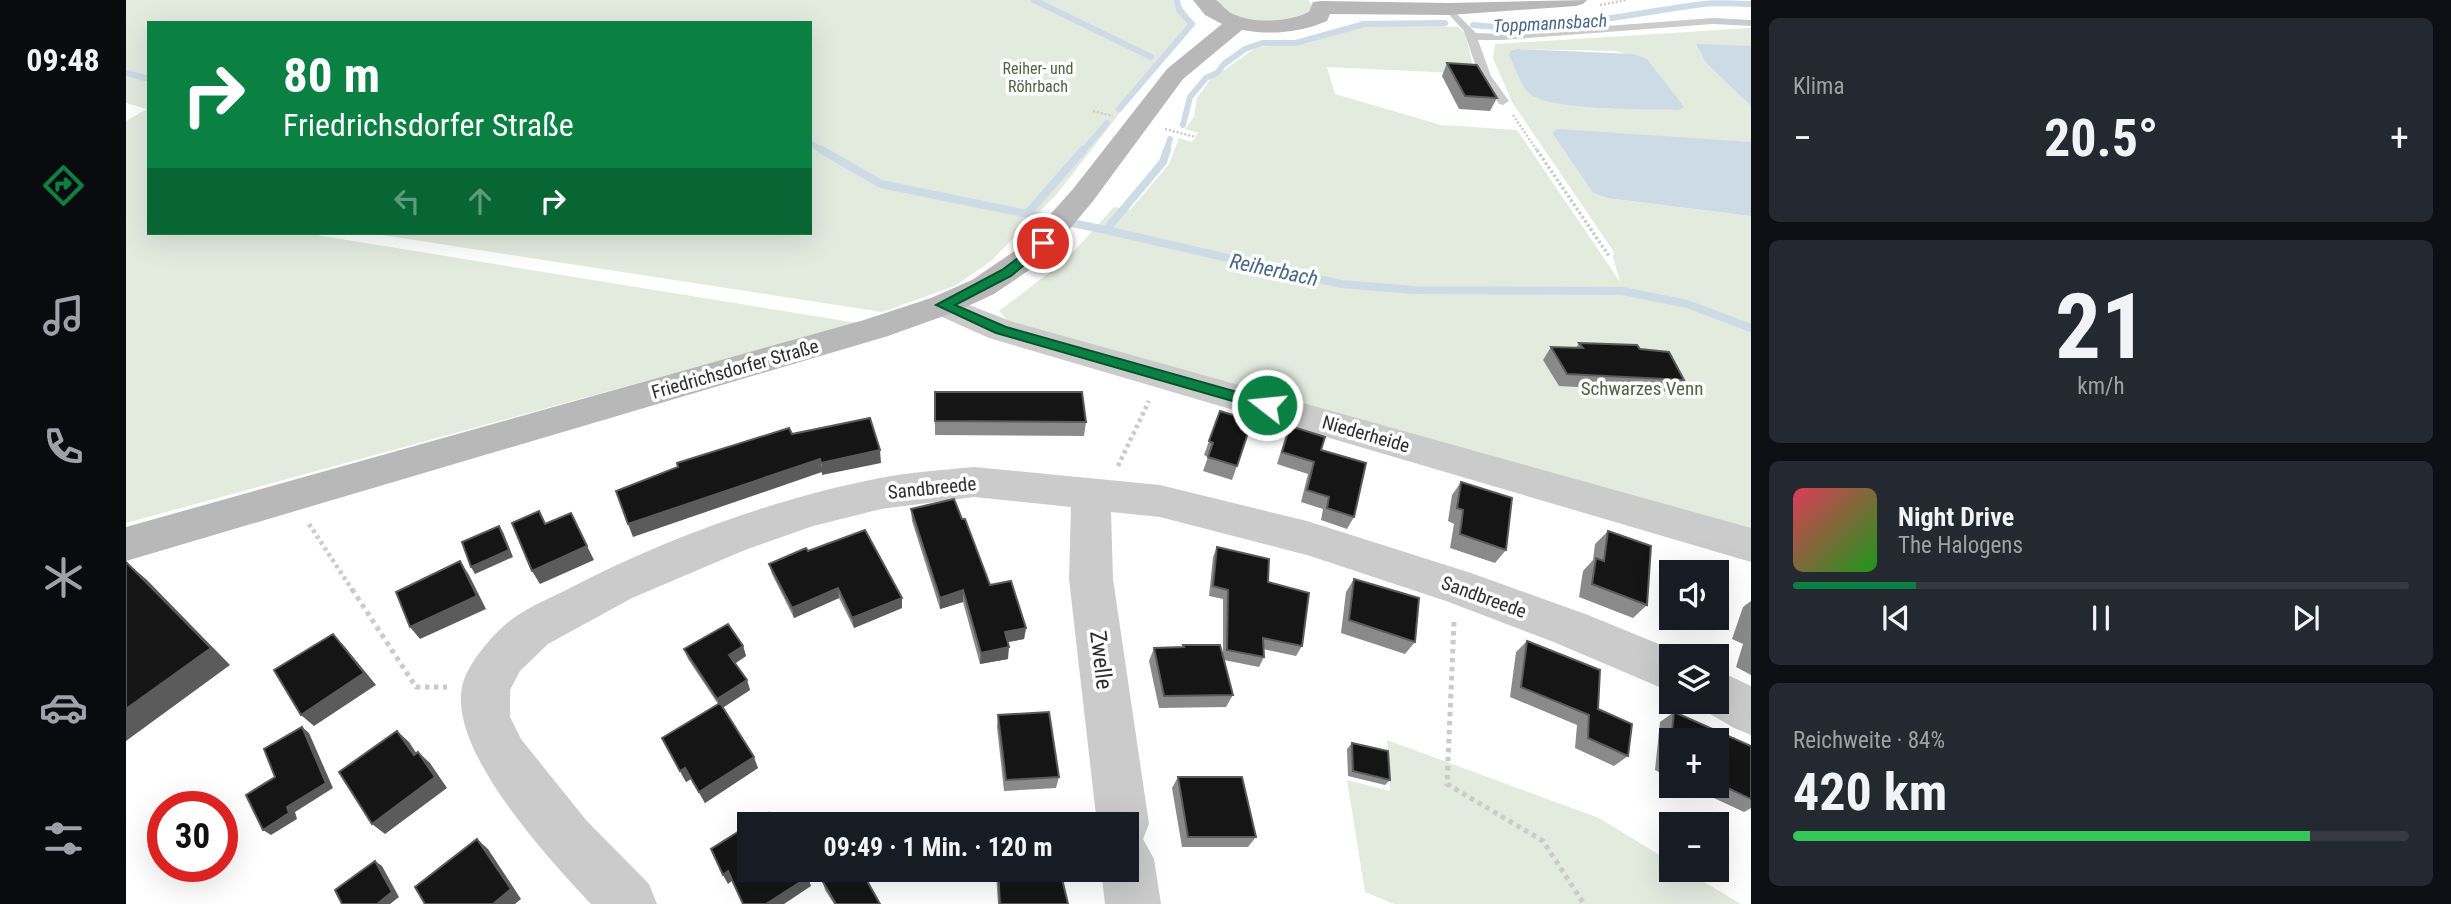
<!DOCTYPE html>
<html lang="de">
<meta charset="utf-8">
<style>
body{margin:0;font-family:"Roboto Condensed",sans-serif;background:#242831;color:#f1f3f6;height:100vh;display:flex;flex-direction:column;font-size:26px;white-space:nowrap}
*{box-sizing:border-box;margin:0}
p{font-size:23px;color:#9ea1a6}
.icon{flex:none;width:38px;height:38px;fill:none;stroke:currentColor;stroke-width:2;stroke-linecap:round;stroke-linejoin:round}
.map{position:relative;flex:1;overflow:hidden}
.details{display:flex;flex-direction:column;gap:18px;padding:18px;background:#0d0f14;width:700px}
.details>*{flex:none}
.hud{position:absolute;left:21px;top:21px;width:665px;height:214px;border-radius:0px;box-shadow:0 7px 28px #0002;background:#0b8043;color:#fff;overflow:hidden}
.buttons{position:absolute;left:1533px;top:560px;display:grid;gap:14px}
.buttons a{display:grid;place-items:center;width:70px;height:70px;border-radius:0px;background:#171b24;box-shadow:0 7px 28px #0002;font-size:35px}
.speed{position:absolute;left:21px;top:791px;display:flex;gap:14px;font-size:35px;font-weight:700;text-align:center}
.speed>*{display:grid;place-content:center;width:91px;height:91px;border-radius:50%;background:#171b24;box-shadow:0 7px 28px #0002;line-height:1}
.speed .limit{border:10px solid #d22;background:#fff;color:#111}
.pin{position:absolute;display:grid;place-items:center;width:60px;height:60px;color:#fff;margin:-30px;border:4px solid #fff;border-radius:50%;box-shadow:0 2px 7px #0007}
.me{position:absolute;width:77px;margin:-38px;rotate:286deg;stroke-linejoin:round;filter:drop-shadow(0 0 5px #0008)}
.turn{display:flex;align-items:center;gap:24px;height:147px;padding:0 21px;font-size:32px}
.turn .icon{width:91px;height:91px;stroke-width:2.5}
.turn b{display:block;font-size:49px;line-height:60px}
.lanes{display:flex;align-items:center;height:66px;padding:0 21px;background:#0003;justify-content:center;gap:35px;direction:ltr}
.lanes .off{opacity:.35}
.big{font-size:52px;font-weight:700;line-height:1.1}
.details .tile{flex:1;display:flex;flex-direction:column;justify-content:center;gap:10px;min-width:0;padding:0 24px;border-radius:10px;background:#242831}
.details .dial{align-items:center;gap:0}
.dial b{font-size:91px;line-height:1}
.song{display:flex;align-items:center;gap:21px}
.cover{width:84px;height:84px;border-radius:10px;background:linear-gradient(135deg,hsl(350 70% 55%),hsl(120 70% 35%))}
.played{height:7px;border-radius:4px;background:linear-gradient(90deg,#0b8043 20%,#363941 20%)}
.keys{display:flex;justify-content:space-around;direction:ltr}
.heat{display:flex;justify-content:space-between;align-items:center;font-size:38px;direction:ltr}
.charge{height:10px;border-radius:5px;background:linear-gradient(90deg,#34c759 84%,#363941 0)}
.trip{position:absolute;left:611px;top:812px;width:402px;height:70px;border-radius:0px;background:#171b24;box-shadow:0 7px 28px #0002;font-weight:700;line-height:70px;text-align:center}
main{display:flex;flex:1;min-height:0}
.dock{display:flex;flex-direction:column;width:126px;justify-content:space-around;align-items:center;background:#090b0e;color:#9ea1a6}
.dock .icon{width:49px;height:49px}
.dock .selected{color:#0b8043}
.dock b{font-size:32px;color:#f1f3f6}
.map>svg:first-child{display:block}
.green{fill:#e3eade;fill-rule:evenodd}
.water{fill:#cddbe7}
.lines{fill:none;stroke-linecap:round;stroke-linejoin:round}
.stream-far1{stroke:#cddbe7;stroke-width:6}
.stream{stroke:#cddbe7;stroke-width:8}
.path-far3{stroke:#cbcbcb;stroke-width:2.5;stroke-dasharray:2 2;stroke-linecap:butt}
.path-far2{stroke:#cbcbcb;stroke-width:3.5;stroke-dasharray:2.5 2.5;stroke-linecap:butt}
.path-far1{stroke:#cbcbcb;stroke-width:4.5;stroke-dasharray:3.5 3.5;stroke-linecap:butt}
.path{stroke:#cbcbcb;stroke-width:5;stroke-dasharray:4.5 4.5;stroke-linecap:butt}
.lane{fill:#cbcbcb;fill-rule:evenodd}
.street{fill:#cbcbcb;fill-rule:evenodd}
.secondary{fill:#b8b8b8;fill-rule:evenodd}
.wall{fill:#8a8a8a}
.shaded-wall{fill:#5b5b5b}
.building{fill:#151515;stroke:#5b5b5b;stroke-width:2}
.route{fill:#0b8043;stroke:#07532c;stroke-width:2}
.labels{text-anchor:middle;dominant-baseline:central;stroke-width:7;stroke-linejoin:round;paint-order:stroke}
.far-park-label{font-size:16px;fill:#4f6442;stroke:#fff}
.far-water-label{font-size:18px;font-style:italic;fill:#476886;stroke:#fff}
.street-label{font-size:19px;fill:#2e2e2e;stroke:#fff}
.park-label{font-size:19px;fill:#4f6442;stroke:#fff}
.water-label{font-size:21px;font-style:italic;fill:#476886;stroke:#fff}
.near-street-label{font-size:23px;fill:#2e2e2e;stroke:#fff}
</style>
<main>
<nav class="dock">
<b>09:48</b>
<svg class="icon selected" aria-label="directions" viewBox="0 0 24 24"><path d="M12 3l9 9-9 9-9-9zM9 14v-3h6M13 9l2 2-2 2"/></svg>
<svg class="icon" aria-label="music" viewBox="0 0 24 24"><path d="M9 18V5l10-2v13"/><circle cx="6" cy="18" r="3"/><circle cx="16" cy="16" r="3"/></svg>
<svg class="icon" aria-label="phone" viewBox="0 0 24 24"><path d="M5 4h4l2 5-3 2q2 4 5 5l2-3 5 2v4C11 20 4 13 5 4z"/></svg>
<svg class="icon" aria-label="climate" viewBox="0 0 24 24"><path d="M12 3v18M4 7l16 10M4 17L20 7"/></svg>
<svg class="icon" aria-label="car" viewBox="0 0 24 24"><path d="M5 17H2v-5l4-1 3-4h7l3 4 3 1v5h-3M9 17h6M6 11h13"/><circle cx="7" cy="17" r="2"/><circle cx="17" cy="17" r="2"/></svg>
<svg class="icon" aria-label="filters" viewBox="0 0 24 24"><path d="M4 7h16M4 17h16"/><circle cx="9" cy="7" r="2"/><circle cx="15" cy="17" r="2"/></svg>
</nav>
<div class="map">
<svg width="1625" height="904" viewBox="0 0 1625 904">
<rect width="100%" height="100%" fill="#fff"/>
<path class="green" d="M0,0H1052L1068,25L1007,96L931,194L865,261L829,286L756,312L243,233H684V23H23V233H178L731,323L0,523V121L21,109L0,103Z
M1088,0H1182L1186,5L1185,12C1148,23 1117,29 1088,0Z
M1290,25L1332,27L1339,33L1349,74L1201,67L1209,94L1315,125L1391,130L1494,282L1487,257L1488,252L1386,102L1367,58L1369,44L1625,28V46H1570L1580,63L1625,106V142L1426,133L1467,193L1481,198L1625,216V529L883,322L873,311L940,260L988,207L1004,210L1043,164L1053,138L1066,142L1072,133L1059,129L1068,117L1071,98L1084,80L1131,47L1179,44L1239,26ZM1391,49L1489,51L1521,59L1483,109L1410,98L1385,50Z
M1261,740L1473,818L1545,862V870H1558L1615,904H1268L1239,892L1221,780L1264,791Z"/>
<path class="water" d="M1572,44L1625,46V106L1580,63L1570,45Z
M1391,49L1507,54L1521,59L1558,107L1552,110C1525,109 1420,111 1403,93C1394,84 1389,66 1383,55L1385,50Z
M1432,129L1625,142V216L1481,198L1467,193L1426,133Z"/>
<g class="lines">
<path class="stream-far1" d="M908,0L1025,57
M1347,25C1424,34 1500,14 1577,4C1592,2 1609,4 1625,4
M0,73L23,79
M993,109L1066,24L1053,10L1051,0
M1057,125L1064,97L1080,78L1091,73L1098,64L1119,49L1136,43H1170L1238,24L1319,23
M684,143L699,152
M956,152L981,123
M1040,152L1044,139"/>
<path class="stream" d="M696,150L755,184L980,230L1215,284L1288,290L1496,291L1561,304L1625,328
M901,214L957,150
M980,230L1037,162L1041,150"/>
<path class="path-far3" d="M1474,5L1500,0
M967,111L987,116
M1387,115L1412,152
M1039,129L1070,137"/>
<path class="path-far2" d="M1411,150L1483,256"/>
<path class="path-far1" d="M992,466L1023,401
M183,524L227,591"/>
<path class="path" d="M226,589L290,687H321
M1328,622L1321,784L1417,841L1458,904"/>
<path class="lane" d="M1323,6L1350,33L1376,34L1587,18L1625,20V26L1587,24L1376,40H1352L1365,76L1383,101L1377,105L1373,104L1353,76L1338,31L1318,9Z"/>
<path class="street" d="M817,295L887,322L1625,528V562L863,338L805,312L801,305L805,298Z
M848,467L1034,485L1181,521L1345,573L1462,615L1562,656H1545V692L1430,643L1320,601L1181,555L1034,517L985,512L987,579L1023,824L1017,839L1028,859L1035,904H979L975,870H1001V824H971L943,579L945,507L848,497L755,509L687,526L619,550L506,598L422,644L394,671L384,690V717L395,739L460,820L523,884L531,904H465C423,859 323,752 336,687C341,663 369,631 389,617C406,605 427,597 446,587C539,539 650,498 754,478C784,472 817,470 848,467Z
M1591,670L1625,686V735L1608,728L1574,708L1571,702H1591Z"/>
<path class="secondary" d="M1067,0C1073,0 1085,0 1090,0C1096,4 1100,11 1107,14C1129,24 1161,22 1183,12L1187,2L1195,1L1323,3L1461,0L1457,4L1450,6L1323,15L1204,14L1201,21C1173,33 1145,35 1116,30L1057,79L967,201L918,260L868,294L829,312L762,336L0,561V527L738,320L805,298L846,280L896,246L947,189L1041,69L1096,24L1079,15Z"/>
</g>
<path class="wall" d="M1321,63L1371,98L1364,111L1333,109L1316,76Z
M1453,343L1514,349L1558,380L1547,392L1433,386L1417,360L1425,347L1450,348Z
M809,392L960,422L958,436L809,435Z
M1094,411L1111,466L1106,480L1077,471L1082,457L1078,455Z
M1164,426L1195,450L1228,517L1221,529L1195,520L1197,509L1175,502L1182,474L1151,464L1159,438Z
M1335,482L1380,550L1369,563L1324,548L1328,524L1322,521L1326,495Z
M785,509L836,519L864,585L900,628L898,639L882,642V659L854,664L837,602L814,609L786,521Z
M1482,531L1521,605L1507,618L1453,597L1457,571L1467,560L1469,544Z
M1091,547L1142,582L1176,646L1170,656L1137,649L1138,657L1133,667L1098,660L1107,695L1100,707L1033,708L1023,661L1028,648L1056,647L1057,645L1097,657V599L1083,596L1087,557Z
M682,551L776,598V608L728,628L713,598L668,618L646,574L643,564Z
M1228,579L1289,642L1279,654L1215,633L1220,592Z
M1625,601V675L1610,667L1617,644L1606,639L1617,607Z
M1401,641L1472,709L1502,756L1488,766L1449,748L1451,725L1384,697L1390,652Z
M617,646L620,656L609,663L621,680L624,690L597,707L632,768L579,803L565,779L560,782L536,738L592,704L562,659L558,649Z
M1548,712L1625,746V808L1618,812L1562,786H1591V740H1545V778L1529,770L1534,722Z
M872,715L933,777L930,788L878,791L871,727Z
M1226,743L1264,780L1259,785L1222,776L1221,749Z
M1052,777L1130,837L1122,847H1056L1046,788Z
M871,870H934L942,904H872L870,874Z
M697,882L754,904H708L699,890Z"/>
<path class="shaded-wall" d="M754,450L755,463L696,475L695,463Z
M694,459L696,472L507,537L502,524Z
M373,526L377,532L387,557L349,574L345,567Z
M461,546L468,560L414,584L406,571Z
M334,561L343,575L360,609L294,639L284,627Z
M0,562L21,580L104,665L0,741Z
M712,588L713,598L668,618L666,608Z
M837,590V602L814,609V598Z
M776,598V608L728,628L726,618Z
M900,628L898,639L877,643L879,632Z
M207,634L219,647L250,685L188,726L175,715Z
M617,646L620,656L607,665L603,655Z
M883,647L882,659L854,664L855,653Z
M621,680L624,690L595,709L591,699Z
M176,727L183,733L207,788L169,812L171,819L145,835L137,830L161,807Z
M271,731L283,742L299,766L288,755Z
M292,752L304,763L321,788L259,834L246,824Z
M628,757L632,768L579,803L573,792Z
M559,768L565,779L560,782L554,771Z
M351,839L362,849L395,899L389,904H367Z
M249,861L256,866L273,897L264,904H251Z
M602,871L607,880L602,884L597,875Z
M682,877L685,886L658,904H640Z"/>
<path class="building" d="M1321,63L1351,65L1371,98L1339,96Z
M1453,343L1511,345L1514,349L1543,352L1558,380L1441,374L1425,347L1457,348Z
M809,392H956L960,422L809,421Z
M1094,411L1126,421L1111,466L1082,457L1087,443L1083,441Z
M744,418L754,450L695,463L694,459L502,524L490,491L552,467L551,463L663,428L666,434Z
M1164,426L1199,437L1195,450L1240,463L1228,517L1201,508L1203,497L1181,490L1188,462L1156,452Z
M1335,482L1386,498L1380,550L1334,534L1337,510L1331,508Z
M828,499L836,519H839L864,585L885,581L900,628L879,632L883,647L855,653L837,590L814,598L785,509Z
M413,511L419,524L445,513L461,546L406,571L386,523Z
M373,526L383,550L345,567L336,542Z
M739,530L776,598L726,618L712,588L666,608L643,564L680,548L682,551Z
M1482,531L1525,546L1521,605L1466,584L1470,558L1478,561Z
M1091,547L1143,559L1142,582L1183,593L1176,646L1137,638L1138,657L1101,650L1102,590L1087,586Z
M334,561L351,596L284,627L270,592Z
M0,562L85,648L0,709Z
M1228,579L1293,598L1289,642L1223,620Z
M602,624L617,646L603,655L621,680L591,699L558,649Z
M207,634L238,673L175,715L148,670Z
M1401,641L1474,670L1472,709L1506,724L1502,756L1462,738L1463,715L1395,687Z
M1057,645H1094L1107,695L1038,696L1028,648L1058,647Z
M594,703L628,757L573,792L559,768L554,771L536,738Z
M923,712L933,777L880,780L872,715Z
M1548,712L1625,746V799L1591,783V740H1545V762L1543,761Z
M176,727L200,783L161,807L163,813L137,830L120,795L149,777L138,749Z
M271,731L288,755L292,752L309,777L246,824L213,772Z
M1226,743L1262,751L1264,780L1227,771Z
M1052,777H1116L1130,837H1062Z
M643,813L649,824H625Z
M623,825V870H678L682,877L640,904H617L602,871L597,875L585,849Z
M351,839L385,889L367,904H299L289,887Z
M249,861L266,892L251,904H216L209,890Z
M715,870H735L754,904H710L697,882Z
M872,870H934L942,904H874Z"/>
<path class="route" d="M917,239L922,240V245L885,276L829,305L880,327L1147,402L1149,405L1147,409L1141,411L870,333L810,305L876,270Z"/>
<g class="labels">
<g class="far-park-label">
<text x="912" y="68">Reiher- und<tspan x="912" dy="18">Röhrbach</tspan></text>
</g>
<g class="far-water-label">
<text transform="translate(1424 23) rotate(-3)">Toppmannsbach</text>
</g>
<g class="street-label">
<text transform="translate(609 369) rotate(-16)">Friedrichsdorfer Straße</text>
<text transform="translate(1240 434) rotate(16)">Niederheide</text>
<text transform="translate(806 488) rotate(-6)">Sandbreede</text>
<text transform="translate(1358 597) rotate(20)">Sandbreede</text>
</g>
<g class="park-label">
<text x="1516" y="388">Schwarzes Venn</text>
</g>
<g class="water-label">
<text transform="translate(1148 270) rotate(12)">Reiherbach</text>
</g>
<g class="near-street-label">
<text transform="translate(975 660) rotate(83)">Zwelle</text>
</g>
</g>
</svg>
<div class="buttons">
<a><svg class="icon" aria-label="sound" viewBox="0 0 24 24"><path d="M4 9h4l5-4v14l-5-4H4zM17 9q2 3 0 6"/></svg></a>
<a><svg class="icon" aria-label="layers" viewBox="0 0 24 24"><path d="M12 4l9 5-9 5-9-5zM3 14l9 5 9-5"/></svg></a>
<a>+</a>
<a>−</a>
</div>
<div class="speed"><div class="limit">30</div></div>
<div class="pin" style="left:917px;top:243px;background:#d93025"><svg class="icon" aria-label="arrive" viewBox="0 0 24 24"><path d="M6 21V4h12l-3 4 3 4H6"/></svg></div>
<svg class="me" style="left:1141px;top:405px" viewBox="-20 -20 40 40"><circle r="17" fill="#0b8043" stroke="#fff" stroke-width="3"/><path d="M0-11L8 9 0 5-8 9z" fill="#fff"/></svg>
<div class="trip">09:49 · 1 Min. · 120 m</div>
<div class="hud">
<div class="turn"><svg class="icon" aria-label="right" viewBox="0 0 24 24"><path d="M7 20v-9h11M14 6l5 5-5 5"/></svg><div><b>80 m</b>Friedrichsdorfer Straße</div></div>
<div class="lanes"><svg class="icon off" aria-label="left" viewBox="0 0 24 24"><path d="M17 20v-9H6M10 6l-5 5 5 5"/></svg><svg class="icon off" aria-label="ahead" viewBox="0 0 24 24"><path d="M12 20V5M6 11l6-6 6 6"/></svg><svg class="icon" aria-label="right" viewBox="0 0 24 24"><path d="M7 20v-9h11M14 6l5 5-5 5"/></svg></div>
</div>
</div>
<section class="details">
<div class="tile"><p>Klima</p>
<div class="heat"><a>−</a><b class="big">20.5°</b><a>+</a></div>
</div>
<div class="tile dial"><b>21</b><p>km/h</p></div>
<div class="tile">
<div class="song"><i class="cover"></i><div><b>Night Drive</b><p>The Halogens</p></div></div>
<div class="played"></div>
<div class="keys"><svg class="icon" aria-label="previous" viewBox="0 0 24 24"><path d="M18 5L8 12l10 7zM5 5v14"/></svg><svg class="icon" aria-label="pause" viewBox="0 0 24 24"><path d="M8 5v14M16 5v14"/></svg><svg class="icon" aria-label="next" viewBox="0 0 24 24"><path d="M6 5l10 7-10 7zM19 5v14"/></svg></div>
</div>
<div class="tile"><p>Reichweite · 84%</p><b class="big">420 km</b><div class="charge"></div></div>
</section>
</main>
